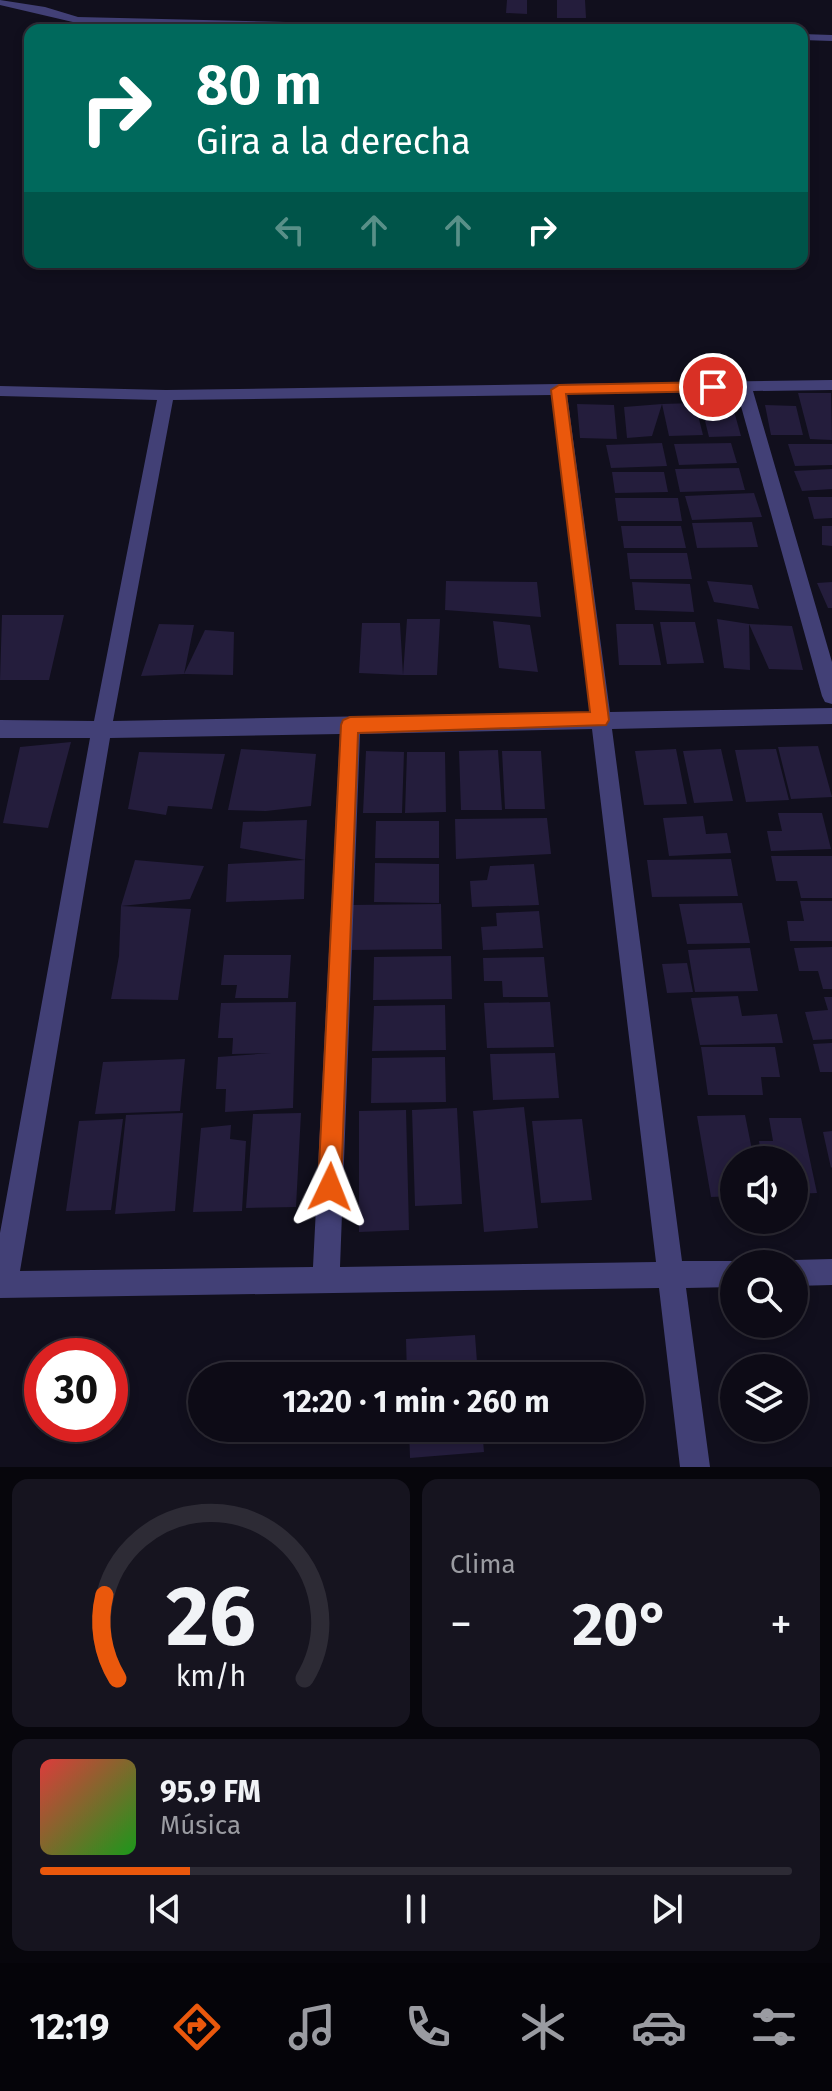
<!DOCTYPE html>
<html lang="es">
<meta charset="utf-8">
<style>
body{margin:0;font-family:"Fira Sans",sans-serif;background:#16141f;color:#f1f3f6;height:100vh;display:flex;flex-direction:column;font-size:30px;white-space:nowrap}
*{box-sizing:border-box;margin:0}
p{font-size:26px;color:#9a9ba1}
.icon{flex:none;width:44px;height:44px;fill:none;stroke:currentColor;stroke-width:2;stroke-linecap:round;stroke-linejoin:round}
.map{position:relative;height:1467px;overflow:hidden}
.side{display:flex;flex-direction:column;gap:12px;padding:12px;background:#07060c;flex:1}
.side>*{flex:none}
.hud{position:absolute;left:24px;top:24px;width:784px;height:244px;border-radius:16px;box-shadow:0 4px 12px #0003,0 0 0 2px #2d2b35;background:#00695c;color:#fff;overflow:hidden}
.fabs{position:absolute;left:720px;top:1146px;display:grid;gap:16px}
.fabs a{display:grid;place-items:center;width:88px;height:88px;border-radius:50%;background:#0d0b16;box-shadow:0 4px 12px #0003,0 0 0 2px #2d2b35;font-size:40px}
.speed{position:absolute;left:24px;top:1338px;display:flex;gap:16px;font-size:40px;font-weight:700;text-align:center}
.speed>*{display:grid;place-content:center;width:104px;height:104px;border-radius:50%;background:#0d0b16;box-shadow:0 4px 12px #0003,0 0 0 2px #2d2b35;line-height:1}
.speed .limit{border:12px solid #d22;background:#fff;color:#111}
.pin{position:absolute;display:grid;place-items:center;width:68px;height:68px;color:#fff;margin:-34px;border:4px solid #fff;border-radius:50%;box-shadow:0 2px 8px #0007}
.me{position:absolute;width:88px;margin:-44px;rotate:2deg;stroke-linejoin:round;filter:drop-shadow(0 0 6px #0008)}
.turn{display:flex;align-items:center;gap:28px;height:168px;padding:0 40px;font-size:36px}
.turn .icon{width:104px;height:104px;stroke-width:2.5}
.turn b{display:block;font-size:56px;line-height:68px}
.lanes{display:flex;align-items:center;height:76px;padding:0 40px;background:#0003;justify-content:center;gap:40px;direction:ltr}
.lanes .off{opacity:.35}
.big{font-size:60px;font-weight:700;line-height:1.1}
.side .card{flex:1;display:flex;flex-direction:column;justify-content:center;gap:12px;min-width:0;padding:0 28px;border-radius:16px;background:#16141f}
.side .dial{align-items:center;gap:0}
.dial svg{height:208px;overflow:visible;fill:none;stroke:#2d2b35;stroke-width:7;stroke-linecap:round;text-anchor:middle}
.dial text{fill:#f1f3f6;stroke:none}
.song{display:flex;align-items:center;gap:24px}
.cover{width:96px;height:96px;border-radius:12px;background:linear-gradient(135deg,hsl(0 70% 55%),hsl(120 70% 35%))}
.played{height:8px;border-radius:4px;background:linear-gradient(90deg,#ea580c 20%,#2d2b35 20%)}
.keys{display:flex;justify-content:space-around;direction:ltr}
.heat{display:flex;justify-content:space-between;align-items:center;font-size:44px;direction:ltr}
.side .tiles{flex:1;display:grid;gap:12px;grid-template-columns:1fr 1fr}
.card:last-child{grid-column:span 2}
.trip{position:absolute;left:188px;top:1362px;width:456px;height:80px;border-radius:40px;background:#0d0b16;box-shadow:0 4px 12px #0003,0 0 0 2px #2d2b35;font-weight:700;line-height:80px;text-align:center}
.tabs{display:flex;height:128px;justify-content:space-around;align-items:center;background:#050409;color:#9a9ba1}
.tabs .icon{width:56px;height:56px}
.tabs .current{color:#ea580c}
.tabs b{font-size:36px;color:#f1f3f6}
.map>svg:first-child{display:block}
.building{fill:#241d3c}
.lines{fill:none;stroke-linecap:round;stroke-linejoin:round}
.street{fill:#424076;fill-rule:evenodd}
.route{fill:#ea580c;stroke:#983908;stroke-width:2}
</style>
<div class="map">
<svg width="832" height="1467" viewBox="0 0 832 1467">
<rect width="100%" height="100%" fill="#110f1d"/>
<path class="building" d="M507,0H527V14L506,13Z
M557,0H585L586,18H557Z
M798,393H831L832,440L810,439Z
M695,403L703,435L669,436L662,404L652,436L627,438L624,407L662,404Z
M577,404L614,405L617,439L580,438Z
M732,404L741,436L709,437L701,405Z
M765,405L796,406L803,435H771Z
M662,443L667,466L611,468L606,445Z
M731,443L737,463L679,465L674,444Z
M788,444H832V465L795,466Z
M739,468L745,490L680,492L675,469Z
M832,469V489L802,491L794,471Z
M612,472H664L668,492L615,493Z
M754,493L762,517L692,520L685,496Z
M808,497H832V518L814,519Z
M615,498H678L682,521H618Z
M752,522L758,547L697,548L692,523Z
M621,526H681L686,548H624Z
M822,526H832V546L822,545Z
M627,553H687L692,579H630Z
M446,581L537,582L541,617L445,610Z
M707,581L752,585L759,609L714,602Z
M632,582L690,584L694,612L635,610Z
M832,582V608H828L817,583Z
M2,615H64L49,680H0Z
M407,619H440L437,675H403L359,673L362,623H400L403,675Z
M717,619L749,624L750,670L724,668Z
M493,621L530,625L538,672L499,668Z
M660,622H695L704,663L667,664Z
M159,624L194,625L184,674L141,676Z
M616,624H653L661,665H619Z
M749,624L792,626L803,670L769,669Z
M205,630L234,632L233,675L184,674Z
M71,742L48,828L3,823L20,747Z
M818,746L832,797L791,799L778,747Z
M241,749L316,754L311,806L266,811L228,810Z
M676,749L687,804L644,805L635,751Z
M721,749L733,801L694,803L683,751Z
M776,749L789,800L746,802L735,750Z
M498,750L502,810H461L459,751Z
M366,751L404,752L402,813H363Z
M502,751H541L545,809H505Z
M139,752L225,754L212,809L168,806L166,815L128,809Z
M407,752H445L446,812L405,813Z
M778,813H822L831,849L771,851L767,831H782Z
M703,816L706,834L727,833L731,853L669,856L663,818Z
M547,818L551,854L456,859L455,819Z
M307,820L305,860L240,848L243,822Z
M376,821H439V858H375Z
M771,856H832V898H801L797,881H776Z
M731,859L738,896L652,897L647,860Z
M135,860L204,866L190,899L121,906L191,909L178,1000L111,999L119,956L121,906Z
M305,860L304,899L226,902L228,864Z
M375,863L439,864V903L374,902Z
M534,864L539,905L472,907L470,881L487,880L490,866Z
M800,901H832V941H790L787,921H804Z
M742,903L750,943L687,944L679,904Z
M441,904L442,949L349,950L351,905Z
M539,911L543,948L483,950L481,927L497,926L496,913Z
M832,947V989H823L818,971H799L794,948Z
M750,948L758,991L695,992L688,950Z
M224,955H291L288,998H235L237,985H221Z
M451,956L452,999L373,1000L374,957Z
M544,957L548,997H503L502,981H484L483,958Z
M687,963L693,992L667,993L662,964Z
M738,996L742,1016L777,1014L783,1043L700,1045L691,998Z
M824,997H832V1039L813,1040L805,1012L828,1010Z
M296,1002L293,1108L225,1112L226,1089H216L218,1057L271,1053L232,1054L233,1038H218L221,1003Z
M550,1002L554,1047L487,1048L484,1003Z
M445,1005L446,1050L372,1051L374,1006Z
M832,1043V1072H820L813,1044Z
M701,1047H775L780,1077H761L763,1095H708Z
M555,1053L559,1098L493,1100L490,1054Z
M445,1057L446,1102L371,1103L372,1058Z
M185,1059L180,1111L95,1114L103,1062Z
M524,1107L538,1228L484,1232L473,1111Z
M457,1108L462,1204L415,1206L412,1110Z
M406,1110L409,1230L359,1232V1111Z
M183,1113L175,1211L115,1214L126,1115Z
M301,1113L296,1207L246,1208L253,1114Z
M745,1115L754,1160H734V1196L711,1197L697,1116Z
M769,1118H801L817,1193L794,1194V1160H762L759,1141H773Z
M123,1119L111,1210L66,1211L79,1121Z
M582,1119L592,1200L541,1203L532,1121Z
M231,1125L230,1139L246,1141L242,1211L193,1212L201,1128Z
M832,1131V1167L831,1168L823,1132Z
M475,1335L478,1376H407L406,1339Z
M409,1428H482L484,1452L410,1458Z
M499,1428H525L526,1435L500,1438Z"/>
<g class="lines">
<path class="street" d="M0,0L45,7L78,17L497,27L503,30L77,23L0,5Z
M802,34L832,35V41L802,40Z
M832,380V390L753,391L832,662V704L825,702L822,696L737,392L567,394L610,712L832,708V724L612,729L682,1261H734L742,1264H734V1287L686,1288L710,1467H680L659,1288L0,1298V1233L90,738H0V720L94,721L157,400L0,396V386L166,390ZM552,395L590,712L113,721L173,400ZM592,729L656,1262L340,1267L360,734ZM340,734L313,1267L20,1271L110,738Z
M832,1259V1285L794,1286V1264H784L794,1260Z"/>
</g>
<path class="route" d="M713,382L721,387L718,391L566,394L609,720L606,725L358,733L341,1187L338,1195L330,1198L321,1195L318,1187L341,725L343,720L350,717L590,712L551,390L559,385Z"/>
</svg>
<div class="fabs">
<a><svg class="icon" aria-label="sound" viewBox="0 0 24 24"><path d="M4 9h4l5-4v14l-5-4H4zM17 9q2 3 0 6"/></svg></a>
<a><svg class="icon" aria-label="search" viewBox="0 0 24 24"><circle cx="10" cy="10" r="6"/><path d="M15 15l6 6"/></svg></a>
<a><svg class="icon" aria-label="layers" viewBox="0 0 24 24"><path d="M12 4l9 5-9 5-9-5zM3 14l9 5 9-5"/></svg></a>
</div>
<div class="speed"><div class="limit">30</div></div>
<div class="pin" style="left:713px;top:387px;background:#d93025"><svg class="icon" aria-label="arrive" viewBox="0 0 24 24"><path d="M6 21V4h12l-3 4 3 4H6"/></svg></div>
<svg class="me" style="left:330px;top:1187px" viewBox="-20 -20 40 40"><path d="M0-17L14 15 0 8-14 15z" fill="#ea580c" stroke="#fff" stroke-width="4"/></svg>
<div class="trip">12:20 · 1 min · 260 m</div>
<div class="hud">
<div class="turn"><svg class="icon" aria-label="right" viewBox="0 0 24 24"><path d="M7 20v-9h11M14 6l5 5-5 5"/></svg><div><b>80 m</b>Gira a la derecha</div></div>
<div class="lanes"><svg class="icon off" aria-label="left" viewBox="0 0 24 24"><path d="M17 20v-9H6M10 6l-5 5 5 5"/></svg><svg class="icon off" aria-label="ahead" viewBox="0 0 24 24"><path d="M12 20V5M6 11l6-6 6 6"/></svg><svg class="icon off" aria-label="ahead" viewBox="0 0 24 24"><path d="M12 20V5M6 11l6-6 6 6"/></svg><svg class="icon" aria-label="right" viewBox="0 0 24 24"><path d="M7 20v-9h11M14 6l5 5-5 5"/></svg></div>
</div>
</div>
<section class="side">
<div class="tiles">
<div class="card dial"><svg viewBox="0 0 100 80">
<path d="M14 69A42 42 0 1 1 86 69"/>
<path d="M14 69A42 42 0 0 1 9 37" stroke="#ea580c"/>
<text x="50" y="56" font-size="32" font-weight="700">26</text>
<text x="50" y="72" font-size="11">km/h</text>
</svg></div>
<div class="card"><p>Clima</p>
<div class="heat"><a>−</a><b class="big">20°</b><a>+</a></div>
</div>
<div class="card">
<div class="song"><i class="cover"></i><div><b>95.9 FM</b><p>Música</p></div></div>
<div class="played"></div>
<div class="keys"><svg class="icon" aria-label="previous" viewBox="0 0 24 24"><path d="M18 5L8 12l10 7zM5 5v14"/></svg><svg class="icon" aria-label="pause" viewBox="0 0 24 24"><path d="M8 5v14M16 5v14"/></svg><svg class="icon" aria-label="next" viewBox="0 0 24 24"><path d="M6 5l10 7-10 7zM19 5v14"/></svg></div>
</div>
</div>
</section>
<nav class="tabs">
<b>12:19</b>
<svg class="icon current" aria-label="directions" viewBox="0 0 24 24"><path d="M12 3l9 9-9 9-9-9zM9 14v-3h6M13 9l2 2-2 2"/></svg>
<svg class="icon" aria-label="music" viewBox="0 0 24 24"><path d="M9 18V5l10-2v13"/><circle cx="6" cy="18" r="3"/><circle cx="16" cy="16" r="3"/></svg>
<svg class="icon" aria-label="phone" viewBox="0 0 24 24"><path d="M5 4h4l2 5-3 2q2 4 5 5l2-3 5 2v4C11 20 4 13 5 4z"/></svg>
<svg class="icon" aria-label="climate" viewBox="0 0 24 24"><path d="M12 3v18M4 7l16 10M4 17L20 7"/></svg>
<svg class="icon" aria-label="car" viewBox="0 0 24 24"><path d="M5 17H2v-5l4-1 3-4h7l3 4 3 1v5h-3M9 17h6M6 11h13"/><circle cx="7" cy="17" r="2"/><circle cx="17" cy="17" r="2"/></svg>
<svg class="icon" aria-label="filters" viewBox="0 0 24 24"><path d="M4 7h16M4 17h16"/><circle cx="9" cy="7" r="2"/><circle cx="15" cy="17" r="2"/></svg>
</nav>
